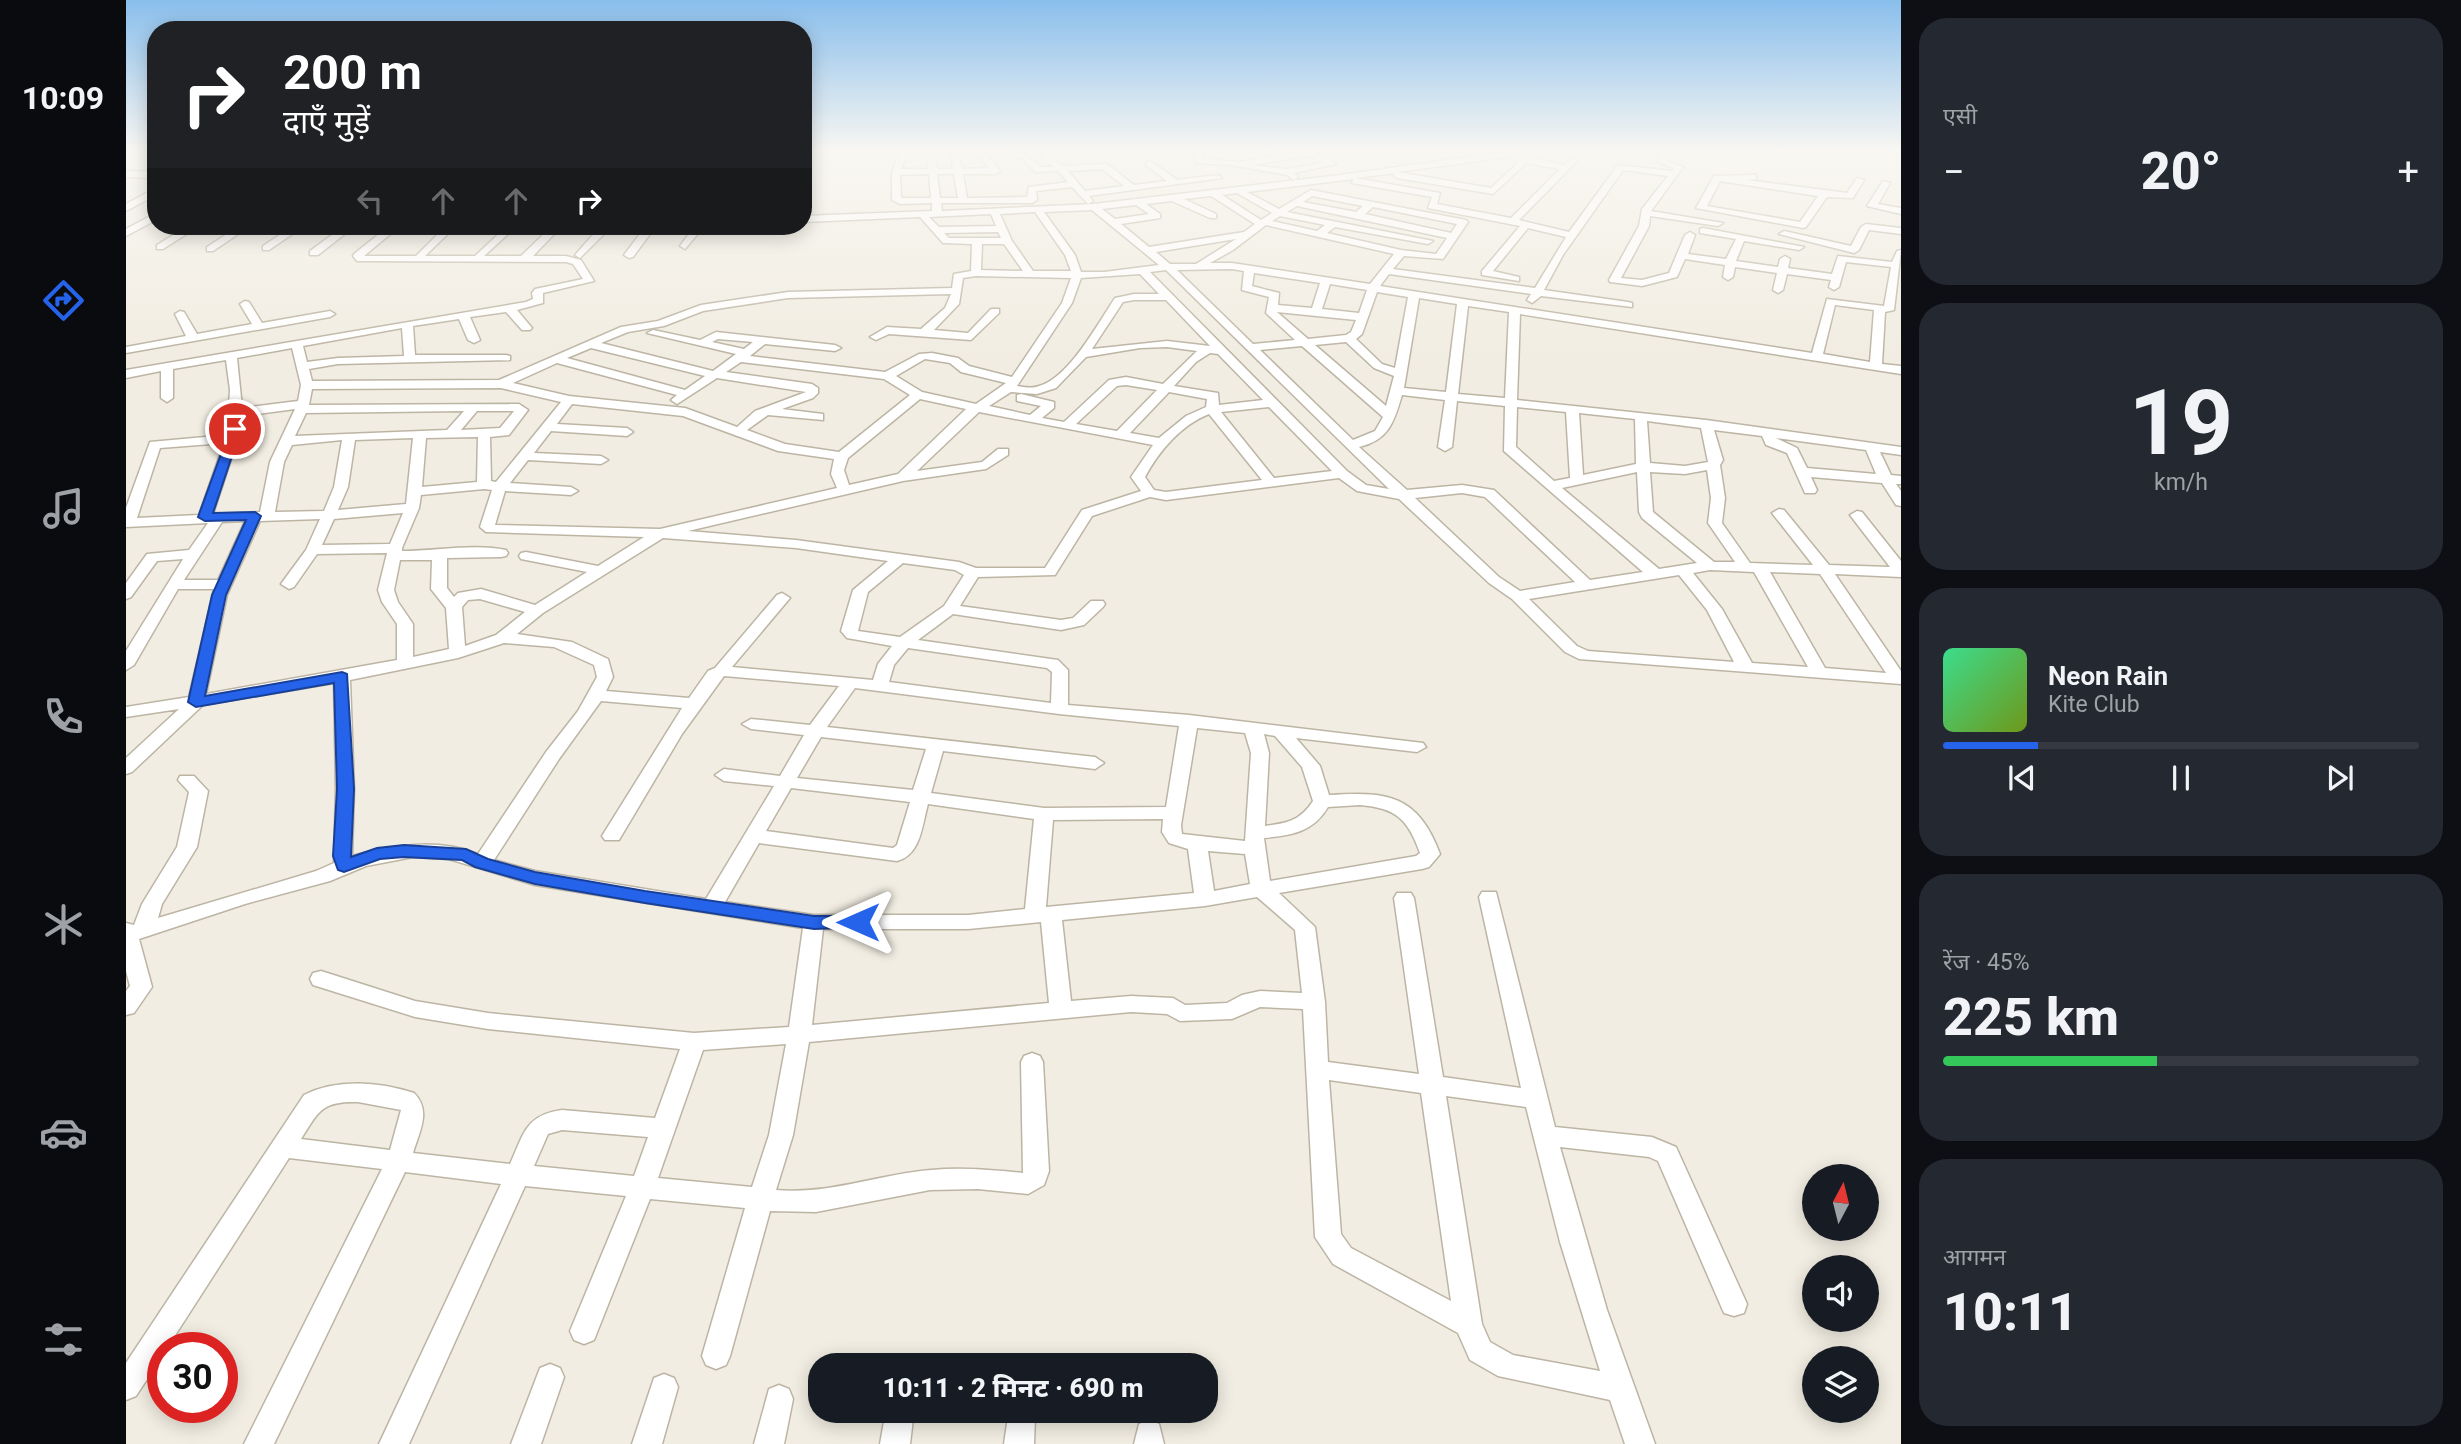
<!DOCTYPE html>
<html lang="hi">
<meta charset="utf-8">
<style>
body{margin:0;font-family:Roboto,"Noto Sans Devanagari",sans-serif;background:#242831;color:#f1f3f6;height:100vh;display:flex;flex-direction:column;font-size:26px;white-space:nowrap}
*{box-sizing:border-box;margin:0}
p{font-size:23px;color:#9ea1a6}
.icon{flex:none;width:38px;height:38px;fill:none;stroke:currentColor;stroke-width:2;stroke-linecap:round;stroke-linejoin:round}
.map{position:relative;flex:1;overflow:hidden}
.sheet{display:flex;flex-direction:column;gap:18px;padding:18px;background:#0d0f14;width:560px}
.sheet>*{flex:none}
.banner{position:absolute;left:21px;top:21px;width:665px;height:214px;border-radius:28px;box-shadow:0 4px 18px #0003;background:#202124;color:#fff;overflow:hidden}
.needle{width:46px;rotate:7deg}
.fabs{position:absolute;left:1676px;top:1164px;display:grid;gap:14px}
.fabs a{display:grid;place-items:center;width:77px;height:77px;border-radius:50%;background:#171b24;box-shadow:0 4px 18px #0003;font-size:35px}
.speed{position:absolute;left:21px;top:1332px;display:flex;gap:14px;font-size:35px;font-weight:700;text-align:center}
.speed>*{display:grid;place-content:center;width:91px;height:91px;border-radius:50%;background:#171b24;box-shadow:0 4px 18px #0003;line-height:1}
.speed .limit{border:10px solid #d22;background:#fff;color:#111}
.pin{position:absolute;display:grid;place-items:center;width:60px;height:60px;color:#fff;margin:-30px;border:4px solid #fff;border-radius:50%;box-shadow:0 2px 7px #0007}
.me{position:absolute;width:77px;margin:-38px;rotate:270deg;stroke-linejoin:round;filter:drop-shadow(0 0 5px #0008)}
.turn{display:flex;align-items:center;gap:24px;height:147px;padding:0 21px;font-size:32px}
.turn .icon{width:91px;height:91px;stroke-width:2.5}
.turn b{display:block;font-size:49px;line-height:60px}
.lanes{display:flex;align-items:center;height:66px;padding:0 21px;background:#0003;justify-content:center;gap:35px;direction:ltr}
.lanes .off{opacity:.35}
.big{font-size:52px;font-weight:800;line-height:1.1}
.sheet .widget{flex:1;display:flex;flex-direction:column;justify-content:center;gap:10px;min-width:0;padding:0 24px;border-radius:28px;background:#242831}
.sheet .dial{align-items:center;gap:0}
.dial b{font-size:91px;line-height:1}
.song{display:flex;align-items:center;gap:21px}
.cover{width:84px;height:84px;border-radius:10px;background:linear-gradient(135deg,hsl(150 70% 55%),hsl(80 70% 35%))}
.played{height:7px;border-radius:4px;background:linear-gradient(90deg,#2563eb 20%,#363941 20%)}
.keys{display:flex;justify-content:space-around;direction:ltr}
.heat{display:flex;justify-content:space-between;align-items:center;font-size:38px;direction:ltr}
.charge{height:10px;border-radius:5px;background:linear-gradient(90deg,#34c759 45%,#363941 0)}
.trip{position:absolute;left:682px;top:1353px;width:410px;height:70px;border-radius:28px;background:#171b24;box-shadow:0 4px 18px #0003;font-weight:800;line-height:70px;text-align:center}
main{display:flex;flex:1;min-height:0}
.dock{display:flex;flex-direction:column;width:126px;justify-content:space-around;align-items:center;background:#090b0e;color:#9ea1a6}
.dock .icon{width:49px;height:49px}
.dock .active{color:#2563eb}
.dock b{font-size:32px;color:#f1f3f6}
.map>svg:first-child{display:block}
.lines{fill:none;stroke-linecap:round;stroke-linejoin:round}
.minor-casing{stroke:#bdb5a4;stroke-width:3}
.minor{fill:#fff;fill-rule:evenodd}
.route{fill:#2563eb;stroke:#184099;stroke-width:2}
</style>
<main>
<nav class="dock">
<b>10:09</b>
<svg class="icon active" aria-label="directions" viewBox="0 0 24 24"><path d="M12 3l9 9-9 9-9-9zM9 14v-3h6M13 9l2 2-2 2"/></svg>
<svg class="icon" aria-label="music" viewBox="0 0 24 24"><path d="M9 18V5l10-2v13"/><circle cx="6" cy="18" r="3"/><circle cx="16" cy="16" r="3"/></svg>
<svg class="icon" aria-label="phone" viewBox="0 0 24 24"><path d="M5 4h4l2 5-3 2q2 4 5 5l2-3 5 2v4C11 20 4 13 5 4z"/></svg>
<svg class="icon" aria-label="climate" viewBox="0 0 24 24"><path d="M12 3v18M4 7l16 10M4 17L20 7"/></svg>
<svg class="icon" aria-label="car" viewBox="0 0 24 24"><path d="M5 17H2v-5l4-1 3-4h7l3 4 3 1v5h-3M9 17h6M6 11h13"/><circle cx="7" cy="17" r="2"/><circle cx="17" cy="17" r="2"/></svg>
<svg class="icon" aria-label="filters" viewBox="0 0 24 24"><path d="M4 7h16M4 17h16"/><circle cx="9" cy="7" r="2"/><circle cx="15" cy="17" r="2"/></svg>
</nav>
<div class="map">
<svg width="1775" height="1444" viewBox="0 0 1775 1444">
<rect width="100%" height="100%" fill="#f1ede2"/>
<g class="lines">
<g class="minor-casing">
<path id="minor" d="M774,150H782L775,169H802L801,158L805,155L809,158L811,169H827L825,156L829,153L833,156L836,169L863,168L848,150H857L874,171L870,174H837L841,198L901,197L903,187L942,182L932,171L910,172L896,159L873,150C892,150 902,155 915,167H927L910,150H919L936,166L981,164L1008,185L1041,181L1020,165L1023,160L1051,180L1092,175L1096,178L963,196L967,201L962,204L946,187L910,191L911,200L906,203H815L816,211L968,204L1214,175L1394,150H1417L1394,155L1438,165L1444,159L1451,161L1393,220L1443,232L1492,165L1546,171L1548,168L1532,162L1536,150H1544L1541,161L1557,167L1525,211L1597,223L1592,226L1524,216L1523,226L1495,278L1516,280L1543,273L1559,235L1564,232L1569,235L1562,254L1600,259L1610,239L1574,233V229L1577,228L1678,247L1673,250L1618,241L1610,261L1652,267L1654,259L1659,256L1664,259L1662,268L1706,274L1712,256L1766,262L1771,251L1775,250L1768,310L1759,312L1756,364L1775,366V374L1394,314L1391,400L1580,420L1775,447V455L1754,452L1765,475L1775,476V484H1770L1775,491V506L1770,505L1756,483L1685,477L1691,490L1689,493H1679L1661,453L1640,445L1636,436L1588,430L1597,460L1594,465L1599,498L1596,523L1624,563L1687,565L1646,513L1653,509L1658,510L1703,565L1764,567L1724,515L1731,511L1736,512L1775,561V577L1709,574L1775,671V684L1453,659L1439,652L1386,599L1363,583L1273,499L1231,491L1213,478L1040,500L1024,497L966,516L929,575L852,577L834,606L935,620L947,618L965,601H977L979,604L977,607L958,625L935,630L827,614L792,640L932,660L942,670V705L1063,715L1297,743L1300,747L1291,752L1170,738L1194,766L1203,795C1262,791 1292,795 1314,854L1303,867L1296,869L1153,893L1189,927L1199,1002L1202,1062L1293,1074L1268,898L1271,893H1285L1288,898L1317,1077L1395,1088L1353,897L1356,892H1370L1429,1127L1526,1137L1550,1147L1621,1304L1618,1313L1608,1316L1598,1313L1532,1161L1523,1157L1434,1147L1481,1310L1529,1444H1499L1484,1400L1372,1376L1344,1360L1332,1333L1207,1264L1189,1237L1177,1009L1134,1007L1106,1019L1054,1021L1041,1014L1005,1012L683,1042L667,1135L650,1190C703,1195 753,1174 805,1170C836,1167 867,1170 897,1173L895,1062L898,1056L906,1053L914,1056L917,1062L923,1171L918,1185L902,1194L852,1189L804,1190L690,1212L644,1211L604,1356L600,1365L590,1369L580,1365L576,1356L619,1208L524,1199L468,1340L458,1344L448,1340L444,1331L500,1196L399,1186L283,1444H253L375,1184L279,1172L148,1444H118L256,1169L163,1158L41,1348H37V1355L10,1396L0,1400V1363L178,1095C211,1078 254,1082 288,1093C306,1111 293,1132 287,1153L384,1164C398,1134 399,1115 436,1110L529,1118L554,1049L362,1029L289,1017L187,985L184,979L187,973L195,971L289,1001L362,1013L568,1033L663,1027L677,928L409,885L323,859L287,857L240,866L204,881L119,904L13,939L26,987L8,1013L0,1015V991L4,986L0,971V923L8,925L16,904L51,847L63,792L52,780L54,776H68L82,791L71,847L36,904L32,918L190,871L208,863L210,789L208,683L77,705L6,772L0,774V758L53,709L0,717V707L63,697L88,589H52L8,665L0,670V651L57,559L31,561L5,597L0,599V583L21,554L63,550L82,523L0,527V508L24,442L101,435L104,390L100,360L47,369V398L41,402L35,398V371L0,378V370L400,302L407,299L406,293L409,289L457,279L447,264L440,262L231,261L227,256L228,254L263,226H274L238,256H290L320,226H330L299,256H349L381,226H391L358,256H395L423,229H406L401,226H650L634,231L575,230L559,249L554,246L566,230H527L507,257L503,258L498,255L517,230H482L454,258L449,255L472,229H433L407,256H440L455,260L468,281L417,293V303L391,310L406,328L404,330H396L380,312L344,317L354,340L348,343L342,340L333,319L287,326L289,355H380L384,356V360L212,364L183,369L186,381L373,380L495,327L532,321L575,305L662,292L826,288L828,274L845,271L846,244L817,243L794,217L677,222V216L806,211V203L774,204L766,200V172ZM1383,157L1393,162L1365,188L1271,172ZM1400,163L1434,169L1385,218L1311,204L1314,193L1229,178L1270,173L1267,175L1271,178L1367,194ZM976,169L998,186L959,191L942,171ZM1497,170L1542,176L1516,209L1513,226L1483,280L1484,282L1516,286L1551,277L1559,259L1599,265L1597,277L1602,280L1607,277L1609,267L1651,273L1647,290L1652,293L1657,290L1661,274L1705,280L1703,287L1708,290L1713,287L1720,262L1765,267L1758,306L1701,299L1686,353L1254,286L1263,274L1405,294L1401,300L1406,303L1415,296L1506,307V303L1502,302L1418,290L1437,255ZM803,174L805,198H775L774,175ZM811,174H828L832,198H814ZM1228,179L1226,183L1306,197L1302,208L1394,226L1356,271V275L1393,281V277L1367,271L1402,228L1440,237L1409,288L1267,269L1278,256L1317,259L1342,222L1340,220L1185,190L1153,209L1121,192ZM1111,193L1146,213L1135,220L1096,195ZM1085,196L1129,224L1118,232L1023,247L995,224L1034,218V214L1020,204L1046,201L1084,218H1090V214L1058,199ZM1186,196L1237,206L1230,212L1177,202ZM1010,205L1023,214L989,219L976,209ZM1171,206L1321,238L1310,254L1275,250L1201,233L1209,227L1302,244L1307,241L1161,212ZM1247,207L1331,224L1325,233L1239,214ZM966,210L1033,265L978,272H955L949,255L918,212ZM909,212L939,255L945,271H907L886,241L874,214ZM865,214L870,226L813,227L803,217ZM1154,216L1199,225L1191,231L1146,221ZM1140,225L1268,254L1244,284L1106,263H1084L1107,250ZM872,232L875,238H823L818,233ZM1110,239L1070,264H1044L1030,252ZM856,244H878L897,271L855,270ZM1106,269L1118,271L1116,290L1143,297L1140,313L1169,340L1127,344L1051,270ZM1040,270L1263,489L1240,485L1221,471L1024,272ZM1128,273L1194,283L1186,308L1152,305L1153,293L1126,286ZM1014,274L1033,294H1008L989,298C972,323 943,378 913,386C906,389 898,387 891,386L946,303L955,278ZM850,276L945,278L936,303L886,377L843,366L832,358L806,353L793,354L759,372L624,356L639,344L709,351L715,348L709,345L590,332L574,340L527,330L521,333L610,354L587,371L475,343L502,332L538,326L577,311L662,298L825,294L819,308L795,329L761,327L744,337L750,340L763,334L845,340L873,313V309H865L842,333L808,330L833,304L837,278ZM1204,284L1241,290L1233,313L1196,309ZM1251,292L1282,297L1269,368L1256,364L1230,339L1236,334ZM1293,298L1331,304L1320,392L1278,388ZM1008,300H1040L1084,346L1041,341L966,349L997,302ZM1709,305L1748,310L1744,362L1697,354ZM1342,306L1383,312L1379,398L1332,394ZM1151,312L1230,320L1225,332L1220,335L1182,339ZM276,328L278,356L212,358L181,362L177,346ZM592,339L627,342L618,349L586,342ZM1220,342L1248,368L1268,376L1260,406L1189,345ZM1176,346L1257,417L1249,431L1227,440L1134,350ZM1041,347L1071,351L1037,384L1000,377L983,380L938,422L916,418L928,408V402L895,394L891,395V401L915,406L904,415L863,406L885,392L911,394L930,388L960,357L1014,348ZM166,348L175,385L172,401L116,408L111,358ZM465,348L579,376L559,390L441,358ZM1084,353L1092,354L1137,400L1093,405L1092,393L1048,386L1070,362ZM799,359L824,363L835,372L880,383L850,404L796,392L770,376ZM615,362L758,379L784,395L713,452L659,444L621,430L642,415L697,420V414L656,409L687,398L692,393V388L686,384L600,372ZM431,363L551,395L545,400L551,404L591,378L680,392L629,411L611,427L559,408L443,396L387,383ZM1000,385L1031,390L991,431L950,424L991,386ZM375,388L435,402L370,482L365,481L364,437L383,435L402,410L393,404L183,405L186,389ZM1043,392L1081,399L1080,407L1060,416L1033,438L1004,433ZM1276,395L1319,400L1312,447L1319,451L1326,447L1331,401L1379,406L1378,451L1517,572L1464,580L1368,490L1336,485L1281,490L1233,447C1263,440 1268,422 1276,395ZM794,399L840,409L772,474L723,485L718,470L722,458ZM446,404L557,416L652,451L708,459L705,474L711,488L534,529L369,525L379,491L445,495L452,491L445,487L384,483L402,460L475,464L482,460L475,456L408,453L425,431L501,436L507,432L501,428L431,424ZM1143,407L1206,471L1148,478L1095,412ZM1391,407L1440,412L1444,478L1428,481L1390,447ZM169,409L144,462L134,512L87,514L115,429L116,416ZM338,411L321,430L169,436L180,413ZM351,411H388L374,428L335,430ZM853,412L1027,445L1005,477L1015,491L956,510L919,568H850L833,562L670,540L562,531L777,481L860,469L882,455V449H872L856,462L791,471ZM1453,413L1509,419L1510,464L1457,475ZM1083,414L1136,480L1040,492L1028,490L1019,477C1033,451 1055,425 1083,414ZM1521,421L1575,428L1582,462L1559,466L1524,463ZM352,437L351,482L296,487L300,438ZM287,438L280,504L212,510L222,487L229,440ZM1650,438L1740,450L1750,474L1681,468L1671,448ZM216,440L208,487L198,511L149,512L158,462L166,445ZM98,443L73,515L11,518L34,448ZM1581,470L1585,498L1582,523L1609,562H1588L1527,512L1524,472L1559,474ZM1511,472L1513,512L1516,518L1571,563L1533,569L1436,488ZM358,489L366,490L354,527L360,532L518,537L472,566L400,552L395,553L393,556L395,559L461,572L409,605L355,589L332,593L328,597L321,588V558L375,557L380,556L382,553L380,550C352,543 306,551 276,551V548L293,508L295,495ZM1336,493L1359,497L1449,582L1394,591L1373,577L1289,498ZM277,513L264,544L196,545L208,519ZM194,519L180,550L155,584L163,589L168,587L191,554L261,553L252,590L256,602L271,624V660L80,694L101,595L134,521ZM119,521L92,580H58L96,522ZM537,538L670,548L762,561L727,590L715,631L721,638L766,646L752,664L747,680L606,667L664,598L656,593L651,595L589,668L582,671L563,698L480,691L487,677L482,659L446,642L391,634L417,613ZM274,560H306L305,589L320,608L323,649L287,657V624L272,602L268,590ZM777,563L829,570L838,575L818,606L774,637L732,631L742,592ZM1584,570L1628,572L1682,667L1626,663L1596,609L1567,573ZM1644,572L1694,574L1760,673L1699,668ZM1553,575L1581,610L1608,662L1462,651L1451,646L1403,599ZM354,599L399,612L370,635L339,646L336,607L342,600ZM378,643L428,647L468,665L471,677L452,711L420,752L352,854C311,838 267,845 226,856L228,789L224,680L332,658ZM782,648L921,668L926,672L925,703L763,682L768,665ZM598,676L713,686L684,725L625,719L616,724L625,729L678,735L654,776L598,769L589,775L598,781L648,786L580,899L409,871L368,860L433,759L475,701L556,708L476,836L479,840H493L556,734ZM729,688L933,714L1053,726L1040,807L918,808L805,793L817,751L969,769L978,763L969,757L701,727ZM1071,728L1119,733L1125,753L1119,841L1056,834L1055,825ZM1138,734L1149,736L1176,767L1187,801C1174,821 1161,823 1139,826L1143,753ZM695,737L800,749L787,790L671,778ZM665,788L784,802L771,845L767,848L640,831ZM802,804L908,819L899,909L842,915H688L599,902L633,843L771,861C795,855 796,825 802,804ZM1234,805C1270,808 1282,819 1294,853L1290,856L1144,881L1138,838C1167,835 1187,832 1202,807ZM1037,819L1036,832L1043,843L1062,849L1068,893L920,907L927,820ZM1082,851L1119,854L1124,884L1088,891ZM1131,897L1169,930L1176,993L1134,991L1116,995L1101,1003L1059,1005L1047,998L1005,996L945,1001L936,920L1079,906ZM915,922L923,1003L686,1025L697,929H842ZM660,1044L643,1135L626,1187L532,1178L577,1050ZM1203,1080L1295,1093L1325,1301L1225,1248L1215,1234ZM1320,1096L1400,1107L1434,1242L1474,1371L1387,1355L1364,1342L1356,1324ZM232,1102L275,1110L264,1150L175,1139C193,1111 195,1101 232,1102ZM436,1130L522,1137L508,1176L408,1166L422,1134Z
M1017,150H1076L1077,159L1114,162L1184,150L1210,164L1168,173L1172,177L1168,180L1161,175L1106,165L1070,163L1068,153ZM1182,156L1197,163L1159,169L1127,165Z
M0,171L30,172V178L0,177Z
M1630,175V179L1621,180L1721,193L1731,178L1738,180L1727,198L1701,197L1680,227L1677,228L1570,208L1588,176ZM1594,181L1692,196L1674,222L1581,206Z
M1757,181L1764,183L1752,204L1775,208V214L1741,206Z
M30,188V195L0,211V204Z
M30,213V220L0,236V229Z
M1740,224L1775,228V234L1743,230L1733,250L1728,253L1653,234L1658,231L1725,246L1735,227Z
M62,226H73L37,249H31V245Z
M113,226H124L87,251H81V247Z
M167,226H178L143,250H137V246Z
M218,226H229L192,255H184V251Z
M119,301L123,302L136,323L204,311L209,314L204,317L0,353V347L60,336L49,314L54,311L58,312L71,334L126,324L114,304Z
M424,1364L434,1368L438,1377L415,1444H385L414,1368Z
M538,1374L548,1378L552,1387L536,1444H506L528,1378Z
M653,1385L663,1389L667,1399L658,1444H628L643,1389Z
M760,1410H788L784,1444H754Z
M883,1410H907L909,1417L908,1444H878Z
M1023,1420L1033,1424L1038,1444H1008L1013,1424Z"/>
</g>
<use href="#minor" class="minor"/>
</g>
<linearGradient id="sky" x2="0" y2="1"><stop stop-color="#89beec"/><stop offset="0.43" stop-color="#f9f7f2"/><stop offset="1" stop-color="#f9f7f2" stop-opacity="0"/></linearGradient>
<rect width="1775" height="352" fill="url(#sky)"/>
<path class="route" d="M109,425L115,429L87,513L129,512L135,516L100,595L79,696L216,672L221,674L228,789L225,857L251,848L278,845L340,849L362,859L409,872L519,891L688,916H732L738,918L741,922L738,927L688,929L519,903L409,884L349,867L336,860L278,857L254,859L218,872L212,870L207,856L211,789L208,683L70,707L62,702L86,595L120,520L79,521L72,517L104,429Z"/>
</svg>
<div class="fabs">
<a><svg class="needle" viewBox="-14 -14 28 28"><path d="M0-13l5 13h-10z" fill="#e53935"/><path d="M0 13l5-13h-10z" fill="#9ea1a6"/></svg></a>
<a><svg class="icon" aria-label="sound" viewBox="0 0 24 24"><path d="M4 9h4l5-4v14l-5-4H4zM17 9q2 3 0 6"/></svg></a>
<a><svg class="icon" aria-label="layers" viewBox="0 0 24 24"><path d="M12 4l9 5-9 5-9-5zM3 14l9 5 9-5"/></svg></a>
</div>
<div class="speed"><div class="limit">30</div></div>
<div class="pin" style="left:109px;top:429px;background:#d93025"><svg class="icon" aria-label="arrive" viewBox="0 0 24 24"><path d="M6 21V4h12l-3 4 3 4H6"/></svg></div>
<svg class="me" style="left:732px;top:922px" viewBox="-20 -20 40 40"><path d="M0-17L14 15 0 8-14 15z" fill="#2563eb" stroke="#fff" stroke-width="4"/></svg>
<div class="trip">10:11 · 2 मिनट · 690 m</div>
<div class="banner">
<div class="turn"><svg class="icon" aria-label="right" viewBox="0 0 24 24"><path d="M7 20v-9h11M14 6l5 5-5 5"/></svg><div><b>200 m</b>दाएँ मुड़ें</div></div>
<div class="lanes"><svg class="icon off" aria-label="left" viewBox="0 0 24 24"><path d="M17 20v-9H6M10 6l-5 5 5 5"/></svg><svg class="icon off" aria-label="ahead" viewBox="0 0 24 24"><path d="M12 20V5M6 11l6-6 6 6"/></svg><svg class="icon off" aria-label="ahead" viewBox="0 0 24 24"><path d="M12 20V5M6 11l6-6 6 6"/></svg><svg class="icon" aria-label="right" viewBox="0 0 24 24"><path d="M7 20v-9h11M14 6l5 5-5 5"/></svg></div>
</div>
</div>
<section class="sheet">
<div class="widget"><p>एसी</p>
<div class="heat"><a>−</a><b class="big">20°</b><a>+</a></div>
</div>
<div class="widget dial"><b>19</b><p>km/h</p></div>
<div class="widget">
<div class="song"><i class="cover"></i><div><b>Neon Rain</b><p>Kite Club</p></div></div>
<div class="played"></div>
<div class="keys"><svg class="icon" aria-label="previous" viewBox="0 0 24 24"><path d="M18 5L8 12l10 7zM5 5v14"/></svg><svg class="icon" aria-label="pause" viewBox="0 0 24 24"><path d="M8 5v14M16 5v14"/></svg><svg class="icon" aria-label="next" viewBox="0 0 24 24"><path d="M6 5l10 7-10 7zM19 5v14"/></svg></div>
</div>
<div class="widget"><p>रेंज · 45%</p><b class="big">225 km</b><div class="charge"></div></div>
<div class="widget"><p>आगमन</p><b class="big">10:11</b></div>
</section>
</main>
